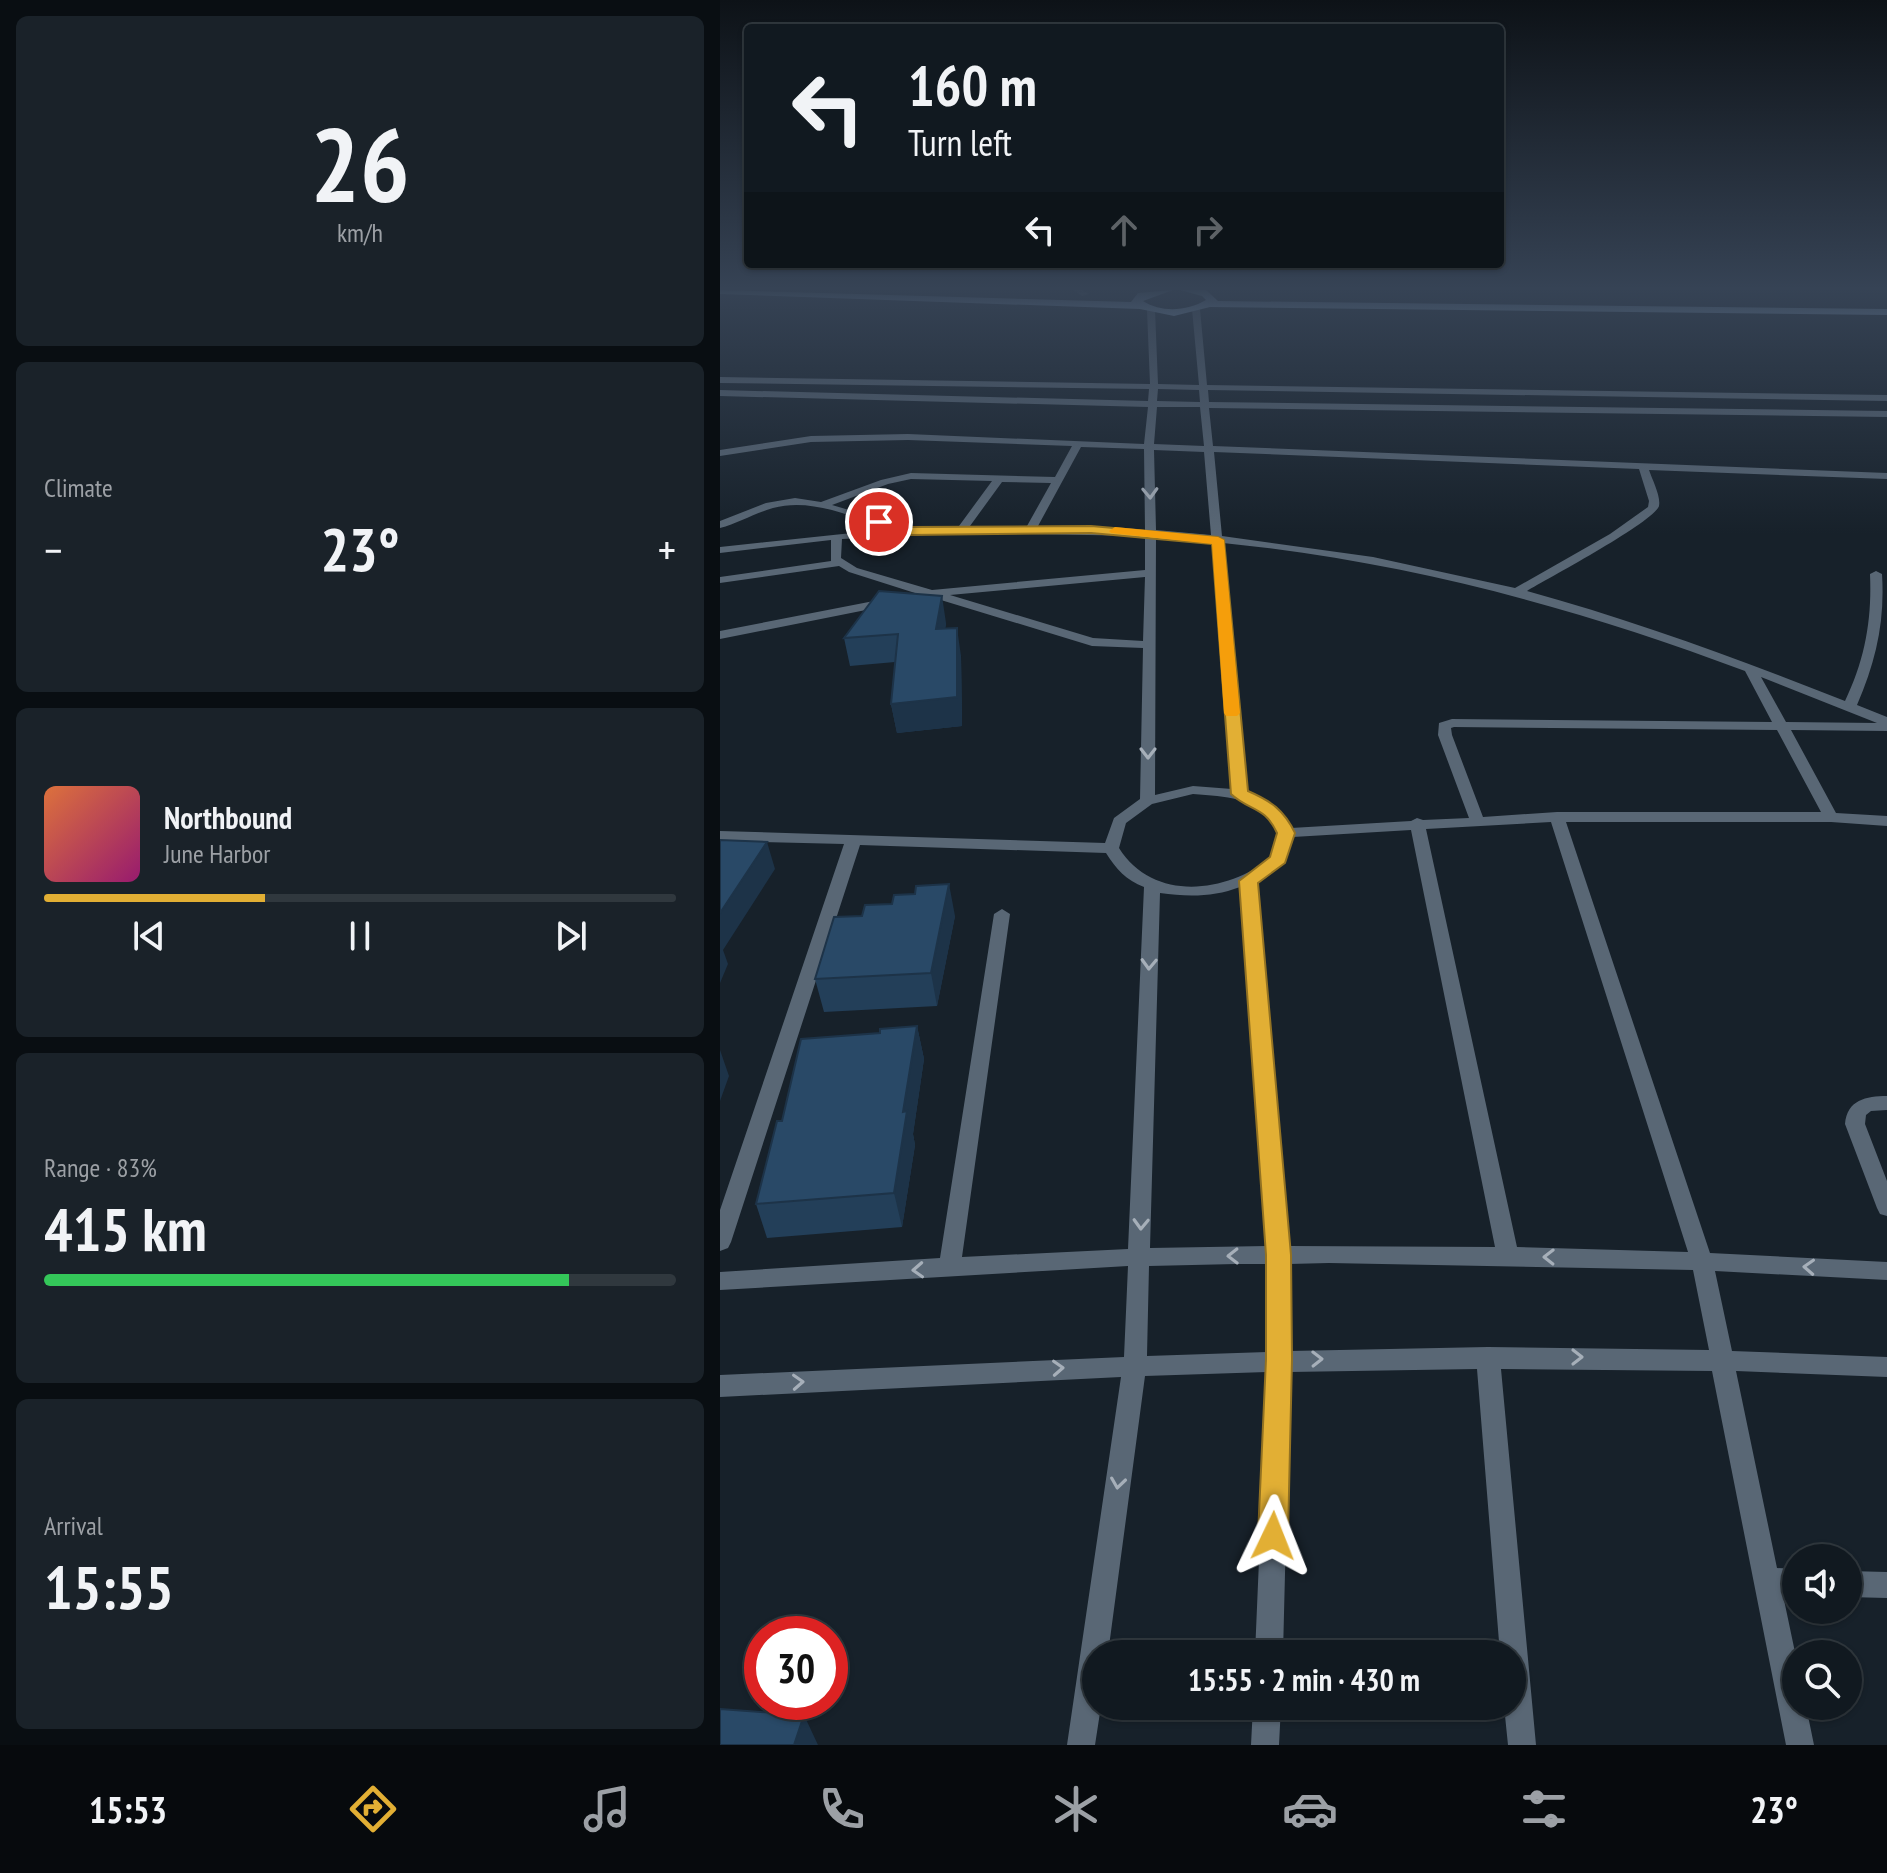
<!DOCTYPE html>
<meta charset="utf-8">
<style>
body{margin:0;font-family:"PT Sans Narrow",sans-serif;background:#1a2229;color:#f1f3f6;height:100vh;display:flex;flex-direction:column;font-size:30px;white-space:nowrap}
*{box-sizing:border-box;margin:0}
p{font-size:26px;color:#9ca0a5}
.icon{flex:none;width:44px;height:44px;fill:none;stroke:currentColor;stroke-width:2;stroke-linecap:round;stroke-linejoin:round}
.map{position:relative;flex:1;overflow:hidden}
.side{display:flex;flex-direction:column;gap:16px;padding:16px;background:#090e12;width:720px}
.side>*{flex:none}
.guide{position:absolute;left:24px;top:24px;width:760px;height:244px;border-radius:8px;box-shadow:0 2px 6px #0004,0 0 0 2px #30383e;background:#111920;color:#f1f3f6;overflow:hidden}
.fabs{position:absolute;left:1062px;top:1544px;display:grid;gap:16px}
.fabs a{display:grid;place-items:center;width:80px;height:80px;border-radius:50%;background:#111920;box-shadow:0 2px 6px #0004,0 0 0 2px #30383e;font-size:40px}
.speed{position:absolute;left:24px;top:1616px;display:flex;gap:16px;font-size:40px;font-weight:700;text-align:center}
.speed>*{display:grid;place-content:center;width:104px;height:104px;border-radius:50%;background:#111920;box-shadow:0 2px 6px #0004,0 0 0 2px #30383e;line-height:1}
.speed .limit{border:12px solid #d22;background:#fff;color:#111}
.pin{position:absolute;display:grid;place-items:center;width:68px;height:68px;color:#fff;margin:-34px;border:4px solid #fff;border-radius:50%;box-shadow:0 2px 8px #0007}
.me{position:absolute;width:88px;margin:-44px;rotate:2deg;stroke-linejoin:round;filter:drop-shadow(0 0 6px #0008)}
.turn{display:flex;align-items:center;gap:28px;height:168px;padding:0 32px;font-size:36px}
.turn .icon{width:104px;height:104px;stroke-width:2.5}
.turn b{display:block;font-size:56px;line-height:68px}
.lanes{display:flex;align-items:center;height:76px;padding:0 32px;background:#0003;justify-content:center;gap:40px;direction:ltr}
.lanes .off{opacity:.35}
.big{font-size:60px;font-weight:600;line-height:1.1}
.side .card{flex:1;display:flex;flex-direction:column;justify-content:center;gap:12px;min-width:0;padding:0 28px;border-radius:12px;background:#1a2229}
.side .dial{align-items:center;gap:0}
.dial b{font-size:104px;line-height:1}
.song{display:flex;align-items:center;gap:24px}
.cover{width:96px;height:96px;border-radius:12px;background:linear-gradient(135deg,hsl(20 70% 55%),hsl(320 70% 35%))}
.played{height:8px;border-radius:4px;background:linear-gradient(90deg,#e2af34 35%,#30383e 35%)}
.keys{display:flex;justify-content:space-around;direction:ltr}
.heat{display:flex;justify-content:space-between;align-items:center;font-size:44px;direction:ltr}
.charge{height:12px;border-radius:6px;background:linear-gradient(90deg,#34c759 83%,#30383e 0)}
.trip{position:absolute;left:362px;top:1640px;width:444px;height:80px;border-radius:40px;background:#111920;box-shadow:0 2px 6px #0004,0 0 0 2px #30383e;font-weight:600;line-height:80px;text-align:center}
.menu{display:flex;height:128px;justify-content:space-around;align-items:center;background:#070a0d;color:#9ca0a5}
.menu .icon{width:56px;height:56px}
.menu .current{color:#e2af34}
.menu b{font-size:36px;color:#f1f3f6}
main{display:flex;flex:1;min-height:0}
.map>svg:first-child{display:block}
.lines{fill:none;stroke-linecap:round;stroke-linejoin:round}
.street{fill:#596775;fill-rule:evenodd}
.highway{fill:#a8ccf0;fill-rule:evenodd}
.wall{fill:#233f59}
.shaded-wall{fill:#1d3348}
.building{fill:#294967;stroke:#1d3348;stroke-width:2}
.oneway{stroke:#a6afb9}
.route{fill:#e2af34;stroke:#937222;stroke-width:2}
.slow{fill:#f59e0b}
</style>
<main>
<section class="side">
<div class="card dial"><b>26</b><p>km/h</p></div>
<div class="card"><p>Climate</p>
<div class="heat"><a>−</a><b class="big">23°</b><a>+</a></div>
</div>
<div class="card">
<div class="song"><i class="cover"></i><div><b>Northbound</b><p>June Harbor</p></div></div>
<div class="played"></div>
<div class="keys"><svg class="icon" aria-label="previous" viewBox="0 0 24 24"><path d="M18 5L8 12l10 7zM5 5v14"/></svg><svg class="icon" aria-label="pause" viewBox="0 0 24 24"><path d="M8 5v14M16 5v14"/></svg><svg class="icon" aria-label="next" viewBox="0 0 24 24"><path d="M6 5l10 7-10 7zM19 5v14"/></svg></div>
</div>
<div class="card"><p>Range · 83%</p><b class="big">415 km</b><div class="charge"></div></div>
<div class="card"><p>Arrival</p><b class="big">15:55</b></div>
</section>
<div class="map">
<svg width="1167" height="1745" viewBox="0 0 1167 1745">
<rect width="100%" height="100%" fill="#17212a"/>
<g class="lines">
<path class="street" d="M353,290H362L369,294L362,296Z
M476,307L480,309L487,385L1167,395V401L488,390L489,402L1167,411V417L489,408L493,446L1167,473V479L929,470C932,479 941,496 939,506C934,522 827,579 807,591C916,621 1021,660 1125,701C1145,659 1152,620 1150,574L1156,571L1162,574C1165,622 1156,661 1137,705L1167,717V731L1071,730L1116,813L1167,816V826L1111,822H846L990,1253L1167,1262V1280L995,1271L1012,1351L1167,1357V1377L1016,1371L1057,1568L1076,1569V1595H1063L1076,1657V1706H1086L1094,1745H1066L992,1371L781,1369L816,1745H788L784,1706H792V1654H780L757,1369L570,1372L563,1654H535L547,1372L425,1376L388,1654H376V1706H381L375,1745H347L401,1377L0,1397V1375L404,1357L408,1266L0,1290V1272L220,1258L274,914L282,909L290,914L242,1257L408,1249L424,887C406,880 396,869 386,853L140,845L11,1242L8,1248L0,1251V1210L124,844L0,841V831L385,843L394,818L420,799L423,648L372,646L211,597L0,639V631L195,593L129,572L119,566L0,583V577L111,561V540L0,553V547L170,529C134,518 92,497 53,508C35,513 18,523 0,528V521L46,503L75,498L101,502L161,480L191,473L335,477L352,446L188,440L91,442L0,456V450L91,436L188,434L424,444L428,407L0,396V390L428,401L429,389L0,383V377L430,384L427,310L431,308L435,310L438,384L479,385L472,309ZM438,389L479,390L480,402L437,401ZM437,407H480L484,446L434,444ZM361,447L424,449L425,530L318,526ZM434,450L484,452L491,535L436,530ZM494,452L919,469L929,501L928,507L890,534L795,588L653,557L502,536ZM191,479L272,481L239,526L181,528L180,525L112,505L168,484ZM282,482L331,483L307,526H250ZM245,533L425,536V570L212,590L137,568L121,558L122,539ZM436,537L492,542L512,789L473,786L435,795ZM503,543C683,561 855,607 1025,671L1052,722L732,719L719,723L718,735L749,818L703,820L697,818L691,821L571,828L554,806L527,793ZM425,577L423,641L373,638L230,595ZM1041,677L1157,723L1066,722ZM734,727L1057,730L1101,812H837L763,817L732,735L731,728ZM473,794C511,797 538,797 558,833L552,857C506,894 433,902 399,848L406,823L432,804ZM831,822L968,1252L797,1247L706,829ZM691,830L775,1247L568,1246L536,881L564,863L573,837ZM520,887L547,1246L430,1248L440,893C468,897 494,897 520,887ZM609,1263L973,1270L989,1350L768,1347L570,1351L569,1264ZM516,1264H547V1352L427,1356L429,1266Z
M1167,1096V1110L1151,1111L1146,1115L1145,1124L1167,1181V1216L1160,1214L1157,1208L1125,1124C1127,1100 1146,1096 1167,1096Z
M1128,1571L1167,1572V1598L1128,1597Z
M533,1706H561L559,1745H531Z"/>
<path class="highway" d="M0,290L411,302L418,293L453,290L423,301C442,313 467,311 486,300L482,296L460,290H486L498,301L1167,309V315L490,307L454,316L420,309L0,294Z"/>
</g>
<path class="wall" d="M226,623L225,629L241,656L242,726L177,733L171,704L175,662L130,666L124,638Z
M142,916H235L217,1006L104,1012L95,979Z
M197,1026L204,1059L193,1134L195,1145L182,1227L47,1238L36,1204L62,1121L160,1033Z"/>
<path class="shaded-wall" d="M222,596L226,623L221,657L216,629Z
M237,628L241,656L242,726L177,733L171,704Z
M47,842L55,869L3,950L8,964L0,983V913Z
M229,884L235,916L217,1006L211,973Z
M197,1026L204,1059L193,1134L195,1145L182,1227L174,1193L183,1112Z
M0,1050L9,1076L0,1101Z
M84,1715L98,1745H74Z"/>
<path class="building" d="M159,591L222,596L216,629L237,628V697L171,704L178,634L124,638Z
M0,840L47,842L0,913Z
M229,884L211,973L95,979L114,917L142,916L145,905L172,904L174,895L195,894L196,886Z
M197,1026L183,1112L187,1111L174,1193L36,1204L57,1121H62L81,1039L160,1033V1029Z
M0,1709L84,1715L74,1745H0Z"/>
<defs><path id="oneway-chevron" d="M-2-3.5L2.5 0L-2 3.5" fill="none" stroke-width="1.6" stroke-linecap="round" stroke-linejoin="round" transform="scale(2)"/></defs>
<g class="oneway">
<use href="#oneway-chevron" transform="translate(430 493) rotate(88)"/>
<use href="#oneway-chevron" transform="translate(428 753) rotate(90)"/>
<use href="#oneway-chevron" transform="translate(429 964) rotate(92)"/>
<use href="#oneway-chevron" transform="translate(421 1224) rotate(92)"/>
<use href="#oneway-chevron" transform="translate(513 1256) rotate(179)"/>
<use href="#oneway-chevron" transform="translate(829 1257) rotate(-179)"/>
<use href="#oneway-chevron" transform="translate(1089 1267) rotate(-177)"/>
<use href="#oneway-chevron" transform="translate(198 1270) rotate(177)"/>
<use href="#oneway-chevron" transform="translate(857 1357)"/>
<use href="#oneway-chevron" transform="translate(597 1359) rotate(-1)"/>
<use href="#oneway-chevron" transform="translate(338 1368) rotate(-3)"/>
<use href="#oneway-chevron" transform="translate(78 1382) rotate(-3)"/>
<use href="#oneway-chevron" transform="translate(398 1483) rotate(98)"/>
</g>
<linearGradient id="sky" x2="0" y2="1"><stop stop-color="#0d1217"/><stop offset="0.54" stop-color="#364355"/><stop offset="1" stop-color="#364355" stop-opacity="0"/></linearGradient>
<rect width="1167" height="534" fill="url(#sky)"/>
<path class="route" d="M159,519L189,527L371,526L498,537L504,540L528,791C551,801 564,810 575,833L565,863L538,883L571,1255L572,1359L568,1536L563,1546L553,1551L543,1546L538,1536L546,1359V1255L519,881L550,857L557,833C545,806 529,811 511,794L492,544L371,533L188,535L155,525L153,522Z"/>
<path class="slow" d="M395,527L498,537L504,540L520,713L517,716H506L504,713L492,544L391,533L389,531Z"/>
</svg>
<div class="fabs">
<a><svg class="icon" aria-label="sound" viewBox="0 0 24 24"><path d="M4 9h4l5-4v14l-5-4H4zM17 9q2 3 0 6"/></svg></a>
<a><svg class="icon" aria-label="search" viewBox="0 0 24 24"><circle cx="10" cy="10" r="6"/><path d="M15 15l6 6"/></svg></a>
</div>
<div class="speed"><div class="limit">30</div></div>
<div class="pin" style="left:159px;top:522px;background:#d93025"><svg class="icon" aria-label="arrive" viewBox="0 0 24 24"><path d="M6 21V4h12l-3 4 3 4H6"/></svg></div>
<svg class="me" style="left:553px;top:1536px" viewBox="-20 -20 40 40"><path d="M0-17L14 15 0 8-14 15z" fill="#e2af34" stroke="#fff" stroke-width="4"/></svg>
<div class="trip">15:55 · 2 min · 430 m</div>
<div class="guide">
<div class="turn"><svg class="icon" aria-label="left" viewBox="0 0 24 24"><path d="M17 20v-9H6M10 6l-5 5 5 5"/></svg><div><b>160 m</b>Turn left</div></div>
<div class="lanes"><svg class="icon" aria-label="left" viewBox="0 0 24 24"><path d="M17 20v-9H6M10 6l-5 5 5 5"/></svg><svg class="icon off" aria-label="ahead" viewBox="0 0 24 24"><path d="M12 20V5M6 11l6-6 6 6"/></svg><svg class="icon off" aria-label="right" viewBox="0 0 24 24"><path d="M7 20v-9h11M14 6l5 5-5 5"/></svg></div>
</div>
</div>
</main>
<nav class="menu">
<b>15:53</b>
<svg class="icon current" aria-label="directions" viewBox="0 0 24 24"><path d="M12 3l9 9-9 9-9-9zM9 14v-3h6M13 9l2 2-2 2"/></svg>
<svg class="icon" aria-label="music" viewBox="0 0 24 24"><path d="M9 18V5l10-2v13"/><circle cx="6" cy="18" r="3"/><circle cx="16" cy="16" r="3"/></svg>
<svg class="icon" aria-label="phone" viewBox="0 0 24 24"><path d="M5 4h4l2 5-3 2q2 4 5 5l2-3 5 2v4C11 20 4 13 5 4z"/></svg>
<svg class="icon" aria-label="climate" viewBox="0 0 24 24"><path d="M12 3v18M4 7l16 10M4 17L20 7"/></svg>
<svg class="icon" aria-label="car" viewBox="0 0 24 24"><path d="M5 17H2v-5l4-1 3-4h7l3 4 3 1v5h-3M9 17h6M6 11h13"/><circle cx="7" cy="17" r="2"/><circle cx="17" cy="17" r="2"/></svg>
<svg class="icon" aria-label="filters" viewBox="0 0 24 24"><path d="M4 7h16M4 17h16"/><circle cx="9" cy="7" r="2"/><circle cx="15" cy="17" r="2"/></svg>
<b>23°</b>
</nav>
